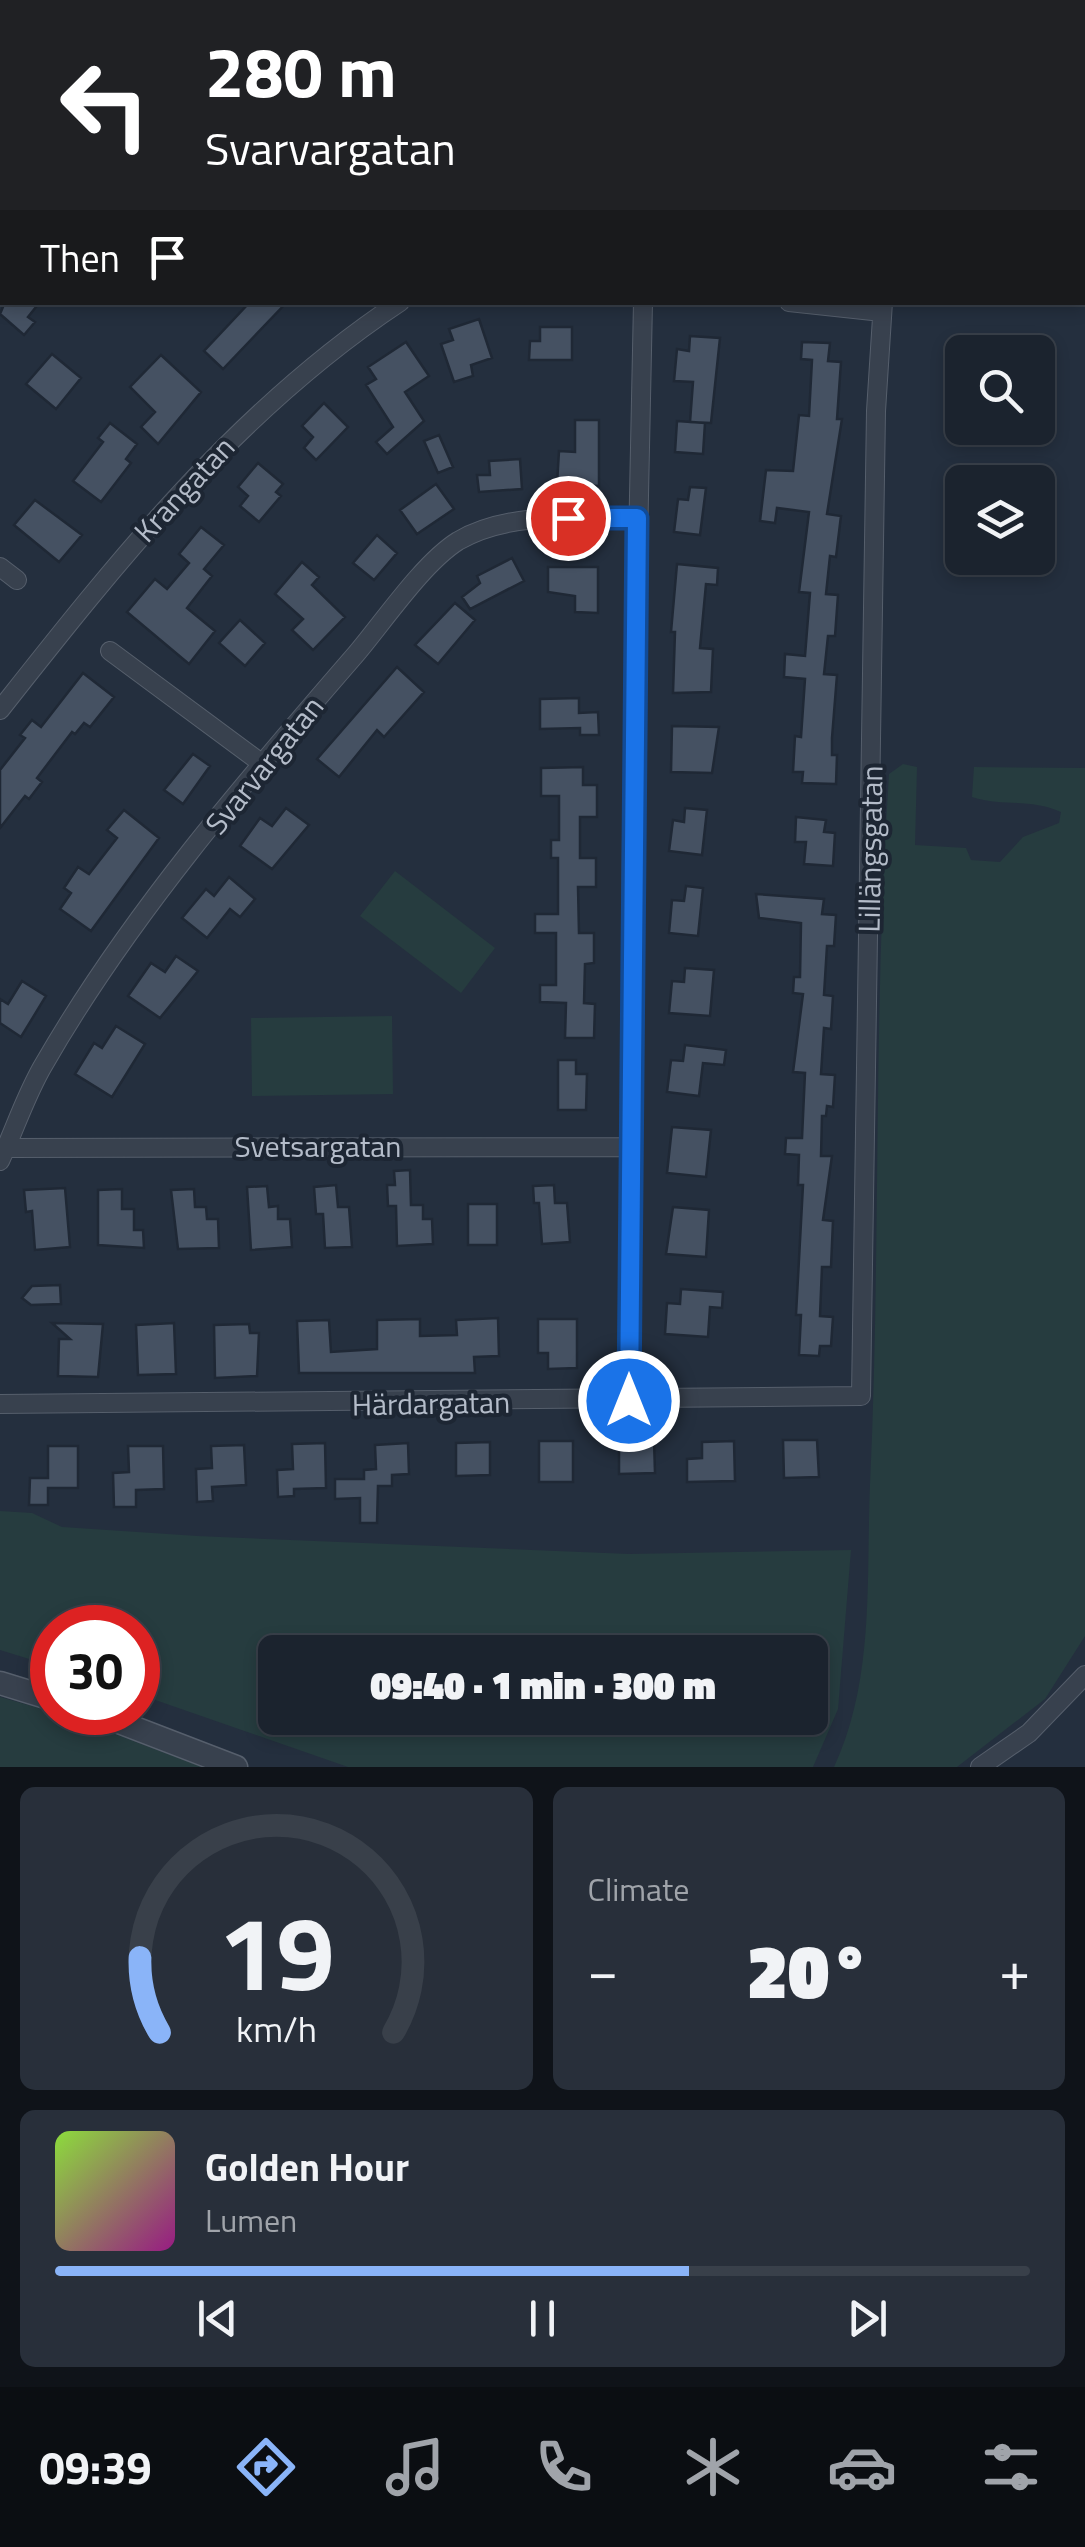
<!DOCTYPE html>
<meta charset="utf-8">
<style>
body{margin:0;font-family:"Titillium Web",sans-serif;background:#282f3a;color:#f1f3f6;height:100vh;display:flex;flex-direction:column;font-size:38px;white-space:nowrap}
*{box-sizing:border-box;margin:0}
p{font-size:32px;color:#a0a4aa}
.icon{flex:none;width:55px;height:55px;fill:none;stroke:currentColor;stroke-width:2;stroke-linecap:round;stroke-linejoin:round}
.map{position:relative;height:1767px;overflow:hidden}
.panel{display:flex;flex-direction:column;gap:20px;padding:20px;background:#0f1319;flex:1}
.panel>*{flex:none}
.hud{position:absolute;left:0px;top:0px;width:1085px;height:305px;box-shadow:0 5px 15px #0003,0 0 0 2px #39404a;background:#202124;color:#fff;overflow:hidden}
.fabs{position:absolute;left:945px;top:335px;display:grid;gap:20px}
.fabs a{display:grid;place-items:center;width:110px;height:110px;border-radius:15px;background:#1b232e;box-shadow:0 5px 15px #0003,0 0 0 2px #39404a;font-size:50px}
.speed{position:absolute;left:30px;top:1605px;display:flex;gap:20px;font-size:50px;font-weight:700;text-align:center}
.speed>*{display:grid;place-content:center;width:130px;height:130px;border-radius:50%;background:#1b232e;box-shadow:0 5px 15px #0003,0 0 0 2px #39404a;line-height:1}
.speed .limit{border:15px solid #d22;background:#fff;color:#111}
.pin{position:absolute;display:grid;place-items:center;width:85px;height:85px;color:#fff;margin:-42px;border:5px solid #fff;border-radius:50%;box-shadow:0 2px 10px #0007}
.me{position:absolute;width:110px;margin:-55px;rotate:0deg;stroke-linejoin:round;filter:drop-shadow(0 0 8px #0008)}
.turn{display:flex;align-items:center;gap:35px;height:210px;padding:0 40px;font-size:45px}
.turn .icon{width:130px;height:130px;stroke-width:2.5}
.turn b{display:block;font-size:70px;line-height:85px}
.then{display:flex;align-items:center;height:95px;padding:0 40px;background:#0003;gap:20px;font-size:38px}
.big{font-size:75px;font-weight:800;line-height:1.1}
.panel .widget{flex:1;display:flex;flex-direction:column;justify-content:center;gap:15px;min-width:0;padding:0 35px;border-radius:15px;background:#282f3a}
.panel .dial{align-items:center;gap:0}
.dial svg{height:260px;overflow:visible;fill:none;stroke:#39404a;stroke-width:7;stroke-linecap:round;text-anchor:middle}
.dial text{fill:#f1f3f6;stroke:none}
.song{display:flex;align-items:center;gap:30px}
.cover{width:120px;height:120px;border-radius:15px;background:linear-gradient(135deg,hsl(90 70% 55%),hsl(310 70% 35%))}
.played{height:10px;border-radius:5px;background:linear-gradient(90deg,#8ab4f8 65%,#39404a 65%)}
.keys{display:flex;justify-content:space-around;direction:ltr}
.heat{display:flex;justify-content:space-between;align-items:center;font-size:55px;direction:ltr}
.panel .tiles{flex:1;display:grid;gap:20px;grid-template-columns:1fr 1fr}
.widget:last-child{grid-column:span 2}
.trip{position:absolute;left:258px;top:1635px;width:570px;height:100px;border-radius:15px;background:#1b232e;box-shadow:0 5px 15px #0003,0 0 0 2px #39404a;font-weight:800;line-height:100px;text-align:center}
.dock{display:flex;height:160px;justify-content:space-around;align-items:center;background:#0b0e12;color:#a0a4aa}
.dock .icon{width:70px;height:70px}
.dock .current{color:#8ab4f8}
.dock b{font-size:45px;color:#f1f3f6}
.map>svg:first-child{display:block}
.green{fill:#263c3f;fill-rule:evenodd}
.building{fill:#455162;stroke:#1f2835;stroke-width:2.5}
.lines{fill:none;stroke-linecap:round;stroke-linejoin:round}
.minor-casing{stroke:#565f6c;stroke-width:20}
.tertiary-casing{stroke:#565f6c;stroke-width:25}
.minor{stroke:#38414e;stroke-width:18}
.tertiary{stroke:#38414e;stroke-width:22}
.route-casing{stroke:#114b97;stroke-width:25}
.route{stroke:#1a73e8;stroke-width:18}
.labels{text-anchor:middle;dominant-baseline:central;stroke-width:8;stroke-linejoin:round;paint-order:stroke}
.street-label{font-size:30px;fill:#b4bcc9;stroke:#1d2633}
</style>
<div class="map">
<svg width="1085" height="1767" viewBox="0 0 1085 1767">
<rect width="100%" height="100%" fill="#242f3e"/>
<path class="green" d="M903,764L917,767L915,845L966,848L971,860L1000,862L1023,837L1059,823L1061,812C1031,798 1003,807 972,797L974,767L1085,768V1636L1045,1699L957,1767H834C875,1679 866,1580 870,1485C881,1248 873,1011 889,774Z
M395,871L495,948L461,993L360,916Z
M392,1016L393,1094L252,1096L251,1018Z
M0,1511L32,1513L62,1527L197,1536L629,1554L851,1550L838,1709L813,1767H348L138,1694V1628H52V1666L0,1650ZM275,1652H810V1718H275Z
M0,1697L67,1716L202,1767H0Z"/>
<path class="building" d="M5,302H40L28,317L35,322L24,335L0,314Z
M250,302H287L223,369L204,351Z
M479,319L492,358L471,365L473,376L454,382L441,344L453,340L449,329Z
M540,327H572V360H529L530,341H540Z
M690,336L720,338L711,423L690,422L693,382L674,381L677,349L689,351Z
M406,342L429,376L405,392L424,421L387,454L376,442L393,427L366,385L376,379L368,367Z
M802,342L830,343L828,361L841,362L837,419H842L827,514L841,516L836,557L830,556L826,594L838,595L835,636H828L824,674L837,675L832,738V755H837L836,784L802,783L803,772H793L795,736L801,737L805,679L784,677L785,654L805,656L810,593L799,592L809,512L777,508L775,523L760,521L766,470L793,471L799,415L809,416L812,360L801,359Z
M52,354L81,378L56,409L26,384Z
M161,355L201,392L158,444L141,427L155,412L130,387Z
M324,403L348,427L316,460L304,448L313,437L302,426Z
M575,420H599V486L557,484L559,451L575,452Z
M677,421L705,423L703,454L675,452Z
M110,423L137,444L126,459L131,463L101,502L73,481L103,442L98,438Z
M439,435L453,467L438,473L424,441Z
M520,459L522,489L479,492L477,475H490L489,461Z
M258,463L283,484L276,492L281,496L259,522L240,506L248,496L238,487Z
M436,484L454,509L417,534L400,510Z
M690,487L706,488L700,535L674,532L678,499L688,500Z
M35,500L82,535L59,562L14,525Z
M201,527L224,545L204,569L212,576L187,608L215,631L189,664L127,612L155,579L167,589L189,563L179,554Z
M377,535L397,553L374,580L353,563Z
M512,558L524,581L470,609L462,597L480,583L477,576Z
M302,562L319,577L312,585L345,617L313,650L292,630L303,619L275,594Z
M677,564L718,568L717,585L706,584L700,648L713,649L711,692L673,693L675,632H671Z
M548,567H598V613L575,612V596L548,592Z
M455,603L475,620L438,664L415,645Z
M240,620L265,643L245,666L219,643Z
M397,667L424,692L384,737L377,730L339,777L317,759Z
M83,673L114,697L90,727L84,723L75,734L72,732L37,778L42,782L29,799L25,796L0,828V770L25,738L20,735L32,720L41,727Z
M579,698V713L598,712L599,735H580V728L540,729V699Z
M672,726L719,727L712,773L671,772Z
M193,754L210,766L183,804L164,790Z
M583,767V785H597V817H580V858H596V887H578L579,933H594V963L585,964L584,1003L595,1004L594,1038H565L566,1003L540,1002V985H556V933H535V914H558V858H551V840H559V796H541V768Z
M286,808L309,825L272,869L240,846L260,818L272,826Z
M685,808L707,810L702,855L669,851L673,820L684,822Z
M124,810L159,838L91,931L60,909L71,893L64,888L78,867L89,874L117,838L107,830Z
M796,817L826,820L824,832L835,833L833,866L804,864L806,842H795Z
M229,877L255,899L240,917L230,909L207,938L182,918L206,889L214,896Z
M686,886L703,888L698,936L669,933L672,900L684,901Z
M756,894L824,899L822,914L836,915L834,946H827L824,995L833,996L831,1029L824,1028L821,1074L835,1075L833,1107L827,1106L826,1116H822L821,1156H832L823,1220L833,1221L831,1267H822L820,1316L833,1317L831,1346H820L819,1356L799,1355L801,1315H796L803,1185H798L799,1155L785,1154L786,1138H802L805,1073L793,1072L803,994L793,993L794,977H800L801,923L759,918Z
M176,956L198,971L160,1018L128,996L151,963L165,972Z
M685,968L714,970L710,1016L669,1013L672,981L684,982Z
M22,981L46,996L21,1037L0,1023V999L8,1004Z
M116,1026L145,1044L112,1097L75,1074L94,1043L102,1048Z
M685,1045L726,1050L724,1065L703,1063L699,1096L667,1092L671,1060L683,1061Z
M558,1060H576V1074H587L586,1110H558Z
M672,1127L711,1130L706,1177L667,1173Z
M410,1170L411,1205H423V1219H432L433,1244L397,1246L396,1206H388L387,1185H395L394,1171Z
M336,1185L338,1207H349L352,1247L325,1248L323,1214H316L314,1187Z
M554,1185L555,1203H567L570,1242L542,1244L539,1203H534L533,1186Z
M267,1186L269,1207L278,1206V1219H290L292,1247L251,1250L247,1187Z
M65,1188L70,1247L35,1250L32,1211L26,1212L24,1190Z
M122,1189V1209H134V1230H143L144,1248L98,1245V1190Z
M194,1189L195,1207H206L207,1219H218L219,1248L178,1249L171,1190Z
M468,1204H497V1245H468Z
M673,1207L709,1210L706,1257L666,1254Z
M60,1285L61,1304L31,1305L22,1298L32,1286Z
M681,1289L723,1292L722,1308L710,1307L708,1337L665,1334L667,1303L680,1304Z
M498,1318L499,1356L474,1357L475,1373H299L297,1321L329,1320L331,1352L377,1349V1320L420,1319V1336L457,1335L456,1320Z
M538,1319H577V1368L548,1369V1353H538Z
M52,1323L103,1324L98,1377L58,1376L59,1339H70Z
M174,1323L176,1374L138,1375L136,1325Z
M249,1324L250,1333H259L257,1376L215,1378L214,1325Z
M619,1440H654L655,1473L619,1474Z
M783,1440H817L819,1477L784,1478Z
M539,1441H573V1482H539Z
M734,1441L735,1481L687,1482V1459L702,1458V1442Z
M490,1442V1475L456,1476V1443Z
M325,1443L326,1488L294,1489V1496L278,1497L277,1470L293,1469L292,1444Z
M408,1443L409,1474L392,1475V1486H378L377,1523H360V1498L335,1499V1479H364V1470L376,1469L375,1445Z
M244,1445L246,1485L212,1487L213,1501L197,1502L196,1469L212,1468L211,1446Z
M48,1446H78V1488H48V1505H29L30,1478H48Z
M128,1446H163L164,1489L136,1490V1507H114L113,1473L129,1472Z"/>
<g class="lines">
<g class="minor-casing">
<path id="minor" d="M333,0L334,2
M297,2L300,0
M901,2V0
M0,255L2,253
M789,302L882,312
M0,567L17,580
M110,651L264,765
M0,710C119,559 238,409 400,302
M6,1148L630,1147
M0,1161C15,1129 26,1094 44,1064C129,916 245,782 356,654C384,621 423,563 458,541C509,511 580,518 637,518
M629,1401L632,835L643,302
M0,1404L861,1396L876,411L883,302
M980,1767L1029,1733L1085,1675"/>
</g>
<g class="tertiary-casing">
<path id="tertiary" d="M0,1683L52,1699
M93,1712L236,1767"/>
</g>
<use href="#minor" class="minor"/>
<use href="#tertiary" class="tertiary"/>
</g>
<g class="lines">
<g class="route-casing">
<path id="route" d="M568,518H637L629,1401"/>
</g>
<use href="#route" class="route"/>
</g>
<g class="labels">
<g class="street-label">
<text transform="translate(184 489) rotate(-47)">Krangatan</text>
<text transform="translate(264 765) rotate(-51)">Svarvargatan</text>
<text transform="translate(870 849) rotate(-89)">Lillängsgatan</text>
<text x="318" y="1146">Svetsargatan</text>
<text transform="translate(431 1403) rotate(-1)">Härdargatan</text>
</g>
</g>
</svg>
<div class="fabs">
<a><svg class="icon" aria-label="search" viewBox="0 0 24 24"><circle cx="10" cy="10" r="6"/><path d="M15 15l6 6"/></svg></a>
<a><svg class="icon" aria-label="layers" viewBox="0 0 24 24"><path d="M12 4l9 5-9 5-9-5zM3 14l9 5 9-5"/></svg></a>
</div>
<div class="speed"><div class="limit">30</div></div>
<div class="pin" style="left:568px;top:518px;background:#d93025"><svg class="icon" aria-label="arrive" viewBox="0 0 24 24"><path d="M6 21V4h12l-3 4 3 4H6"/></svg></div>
<svg class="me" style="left:629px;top:1401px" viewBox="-20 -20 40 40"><circle r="17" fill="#1a73e8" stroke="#fff" stroke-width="3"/><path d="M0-11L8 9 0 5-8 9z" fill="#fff"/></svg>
<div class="trip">09:40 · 1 min · 300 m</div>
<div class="hud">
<div class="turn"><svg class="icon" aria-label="left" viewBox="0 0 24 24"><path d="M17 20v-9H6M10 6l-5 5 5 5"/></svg><div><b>280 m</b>Svarvargatan</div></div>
<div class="then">Then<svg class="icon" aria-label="arrive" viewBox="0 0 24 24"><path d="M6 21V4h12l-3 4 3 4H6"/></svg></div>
</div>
</div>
<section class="panel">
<div class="tiles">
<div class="widget dial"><svg viewBox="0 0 100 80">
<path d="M14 69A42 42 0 1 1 86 69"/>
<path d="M14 69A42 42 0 0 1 8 46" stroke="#8ab4f8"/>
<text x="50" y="56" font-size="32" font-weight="700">19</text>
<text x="50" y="72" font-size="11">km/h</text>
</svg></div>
<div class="widget"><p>Climate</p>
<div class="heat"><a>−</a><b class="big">20°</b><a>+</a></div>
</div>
<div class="widget">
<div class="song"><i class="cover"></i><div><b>Golden Hour</b><p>Lumen</p></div></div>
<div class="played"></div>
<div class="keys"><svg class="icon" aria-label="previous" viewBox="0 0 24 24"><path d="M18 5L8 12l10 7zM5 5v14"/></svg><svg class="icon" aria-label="pause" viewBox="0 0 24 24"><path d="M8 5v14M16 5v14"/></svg><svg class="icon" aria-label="next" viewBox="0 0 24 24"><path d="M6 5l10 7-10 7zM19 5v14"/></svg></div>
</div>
</div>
</section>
<nav class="dock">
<b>09:39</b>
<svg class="icon current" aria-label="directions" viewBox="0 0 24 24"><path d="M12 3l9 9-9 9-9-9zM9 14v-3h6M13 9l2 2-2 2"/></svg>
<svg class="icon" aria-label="music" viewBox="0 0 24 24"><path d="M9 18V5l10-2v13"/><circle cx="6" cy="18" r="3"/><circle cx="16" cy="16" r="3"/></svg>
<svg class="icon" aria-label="phone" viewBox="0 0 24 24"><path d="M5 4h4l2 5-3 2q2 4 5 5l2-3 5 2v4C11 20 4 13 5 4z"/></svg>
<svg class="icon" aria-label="climate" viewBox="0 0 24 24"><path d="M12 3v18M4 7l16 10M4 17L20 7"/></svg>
<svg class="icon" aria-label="car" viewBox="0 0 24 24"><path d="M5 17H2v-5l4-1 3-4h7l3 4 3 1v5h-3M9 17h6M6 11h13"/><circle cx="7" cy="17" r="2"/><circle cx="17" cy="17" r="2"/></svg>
<svg class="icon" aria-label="filters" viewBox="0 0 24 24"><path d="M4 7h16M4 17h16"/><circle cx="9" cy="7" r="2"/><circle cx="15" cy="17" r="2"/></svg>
</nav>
